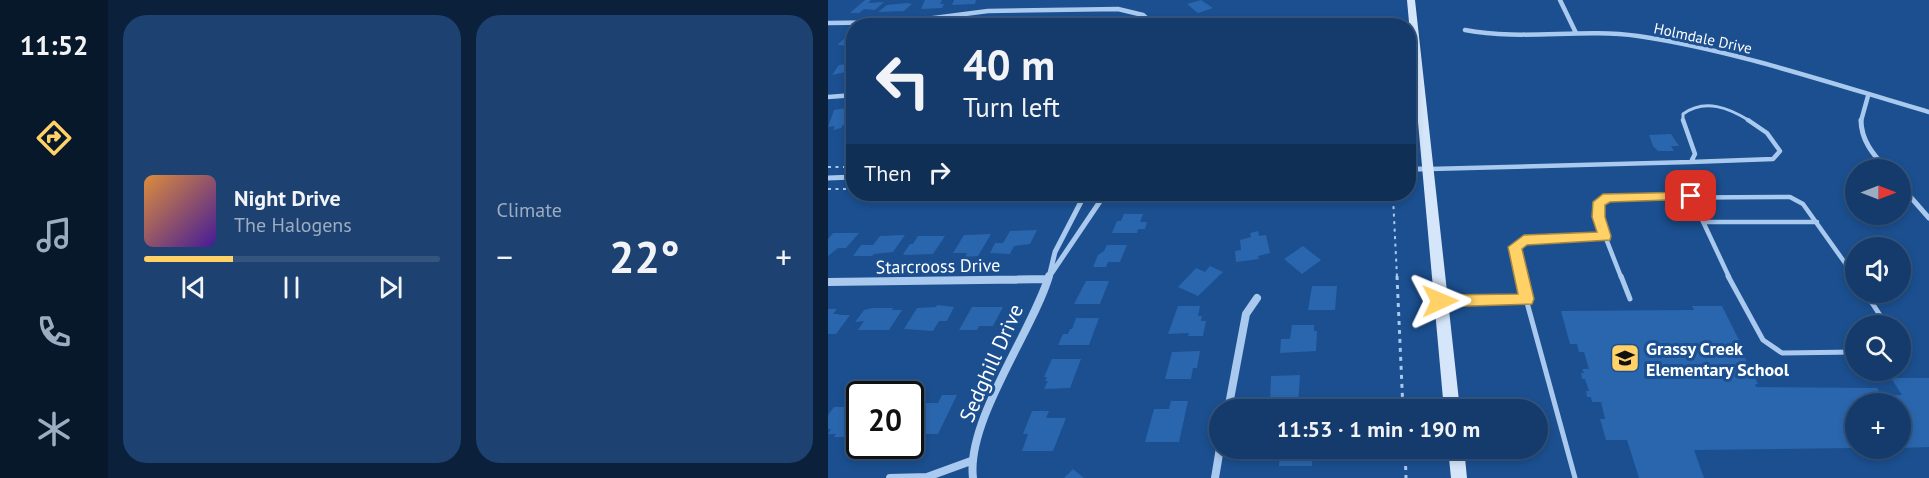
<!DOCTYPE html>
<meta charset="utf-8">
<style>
body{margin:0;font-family:"PT Sans",sans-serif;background:#1d4271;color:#f1f3f6;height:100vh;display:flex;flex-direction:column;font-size:22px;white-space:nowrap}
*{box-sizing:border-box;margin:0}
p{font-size:20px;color:#9dadc1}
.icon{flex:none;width:33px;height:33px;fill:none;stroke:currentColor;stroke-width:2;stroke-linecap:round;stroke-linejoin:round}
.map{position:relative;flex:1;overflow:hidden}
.side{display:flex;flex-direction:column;gap:15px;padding:15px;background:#0b203b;width:720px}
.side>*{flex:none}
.banner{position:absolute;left:18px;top:18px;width:570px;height:183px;border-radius:24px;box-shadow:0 3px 9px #0003,0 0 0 2px #33557e;background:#143b6b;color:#f1f3f6;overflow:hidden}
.needle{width:39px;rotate:90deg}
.controls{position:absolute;left:1017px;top:159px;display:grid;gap:12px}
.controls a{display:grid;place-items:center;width:66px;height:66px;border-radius:50%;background:#143b6b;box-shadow:0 3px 9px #0003,0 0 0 2px #33557e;font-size:30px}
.speed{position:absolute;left:18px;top:381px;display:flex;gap:12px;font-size:30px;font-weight:700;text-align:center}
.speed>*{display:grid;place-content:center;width:78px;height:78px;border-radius:50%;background:#143b6b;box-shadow:0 3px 9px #0003,0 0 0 2px #33557e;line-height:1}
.speed .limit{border:3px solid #111;border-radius:9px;background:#fff;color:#111}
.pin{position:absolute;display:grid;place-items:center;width:51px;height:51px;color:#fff;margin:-26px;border-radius:12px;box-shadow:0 3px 9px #0006}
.me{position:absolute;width:66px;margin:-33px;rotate:89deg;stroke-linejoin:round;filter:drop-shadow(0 0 4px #0008)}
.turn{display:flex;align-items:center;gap:21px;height:126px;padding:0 18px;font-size:27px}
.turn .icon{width:78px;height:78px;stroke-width:2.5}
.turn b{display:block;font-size:42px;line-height:51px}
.then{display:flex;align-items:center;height:57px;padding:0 18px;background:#0003;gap:12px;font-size:22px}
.big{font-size:45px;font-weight:600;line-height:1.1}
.side .tile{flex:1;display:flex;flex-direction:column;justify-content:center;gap:9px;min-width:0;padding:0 21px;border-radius:24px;background:#1d4271}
.song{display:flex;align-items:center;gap:18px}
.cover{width:72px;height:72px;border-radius:9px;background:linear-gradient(135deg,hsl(30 70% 55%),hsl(260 70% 35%))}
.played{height:6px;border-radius:3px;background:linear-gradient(90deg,#ffd166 30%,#33557e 30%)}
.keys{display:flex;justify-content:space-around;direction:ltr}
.heat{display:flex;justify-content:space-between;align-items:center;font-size:33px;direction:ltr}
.side .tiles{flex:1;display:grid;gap:15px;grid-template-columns:repeat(2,1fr)}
.trip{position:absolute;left:381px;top:399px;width:339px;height:60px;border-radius:30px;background:#143b6b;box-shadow:0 3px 9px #0003,0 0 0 2px #33557e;font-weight:600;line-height:60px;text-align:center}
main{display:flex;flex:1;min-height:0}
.dock{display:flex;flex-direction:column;width:108px;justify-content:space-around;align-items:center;background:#08182b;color:#9dadc1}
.dock .icon{width:42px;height:42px}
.dock .on{color:#ffd166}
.dock b{font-size:27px;color:#f1f3f6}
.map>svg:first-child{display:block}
.building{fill:#2a66ad}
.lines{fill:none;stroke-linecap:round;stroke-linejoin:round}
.path-far2{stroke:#a9c9ee;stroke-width:1.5;stroke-dasharray:2 3;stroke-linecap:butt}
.path-far1{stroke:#a9c9ee;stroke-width:2;stroke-dasharray:3 4.5;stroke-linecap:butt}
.path{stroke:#a9c9ee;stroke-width:3;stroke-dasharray:4 5;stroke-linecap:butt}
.lane-far2{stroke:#a9c9ee;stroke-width:3}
.lane-far1{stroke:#a9c9ee;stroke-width:4.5}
.lane{stroke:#a9c9ee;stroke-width:5}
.street-far2{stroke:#a9c9ee;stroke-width:4.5}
.street-far1{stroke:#a9c9ee;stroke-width:5}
.street{stroke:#a9c9ee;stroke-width:8}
.secondary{fill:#d6e6fa;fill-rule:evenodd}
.route{fill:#ffd166;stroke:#a68842;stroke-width:1.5}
.labels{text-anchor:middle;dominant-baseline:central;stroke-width:6;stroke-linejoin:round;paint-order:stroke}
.far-street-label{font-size:15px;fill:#fff;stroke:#1b4f8f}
.street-label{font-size:18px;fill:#fff;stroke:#1b4f8f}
.poi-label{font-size:18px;font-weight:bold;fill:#fff;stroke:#1b4f8f;text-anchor:start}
.near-street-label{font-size:21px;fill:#fff;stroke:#1b4f8f}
</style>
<main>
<nav class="dock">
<b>11:52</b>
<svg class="icon on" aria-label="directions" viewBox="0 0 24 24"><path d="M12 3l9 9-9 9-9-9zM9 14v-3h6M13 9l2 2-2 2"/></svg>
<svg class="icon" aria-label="music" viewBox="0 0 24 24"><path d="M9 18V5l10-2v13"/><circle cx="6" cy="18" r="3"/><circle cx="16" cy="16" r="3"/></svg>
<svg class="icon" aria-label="phone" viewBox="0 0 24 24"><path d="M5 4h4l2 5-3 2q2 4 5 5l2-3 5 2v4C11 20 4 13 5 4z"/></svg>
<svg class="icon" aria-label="climate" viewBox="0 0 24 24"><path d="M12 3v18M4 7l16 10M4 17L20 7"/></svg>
</nav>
<section class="side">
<div class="tiles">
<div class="tile">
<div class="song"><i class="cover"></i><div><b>Night Drive</b><p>The Halogens</p></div></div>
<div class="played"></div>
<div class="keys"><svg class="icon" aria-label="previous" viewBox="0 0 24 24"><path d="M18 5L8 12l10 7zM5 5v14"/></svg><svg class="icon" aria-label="pause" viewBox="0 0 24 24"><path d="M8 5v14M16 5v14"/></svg><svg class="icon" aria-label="next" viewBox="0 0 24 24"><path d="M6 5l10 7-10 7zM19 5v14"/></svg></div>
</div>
<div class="tile"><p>Climate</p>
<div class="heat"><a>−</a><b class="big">22°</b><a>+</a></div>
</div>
</div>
</section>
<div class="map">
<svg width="1101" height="478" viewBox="0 0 1101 478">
<rect width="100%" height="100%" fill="#1b4f8f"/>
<path class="building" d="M37,0H43L40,3L56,2L47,10L36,9L31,13H22Z
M97,0H114L112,4H116L114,8L93,9Z
M126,0H148L147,4L124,5Z
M373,0L385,8L370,13L359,4Z
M79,3L84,4L76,11L50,12L59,5Z
M369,18L377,19L379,26L357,24V20Z
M197,19H210L204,26H185L189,20Z
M249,19L257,21H266L262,26H246Z
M168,20H181L176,25L155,26L158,22Z
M220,20H230L229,21H237L234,26H217Z
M24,32L26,46L9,45Z
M26,63V70L4,75L11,65Z
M20,108L18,113L26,111V123L15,125L13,128L5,130L7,126L0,127L6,110Z
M843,134L851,146H843L846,151H830L825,146L821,135Z
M296,214H315L312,222H319L317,229H310L309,233H284L289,221H293Z
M209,230L202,244L186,246L182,254L162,253L167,243H175L182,231Z
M430,231L431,236L438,235L442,253L430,256L431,259L408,262L407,251L413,250L412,240L423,237L422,233Z
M5,233H31L18,248H10L0,256V239Z
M163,234L150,256L137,257L139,253H125L136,235Z
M77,235L65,252L46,254L44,256H25L33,245H45L52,236Z
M90,236H117L105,254L77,255L75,254L82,244H85Z
M279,245H299L292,262H280L278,267H265L270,255L276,251Z
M475,246L493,260L474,274L456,259Z
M382,266L395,272L370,296L350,287L368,268L377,272Z
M258,281H281L272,304H246Z
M484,286H509L507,310H480Z
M109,305L126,307L119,321H111L105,331L76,329L89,308L108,307Z
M350,306H372L370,316H374L373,321H378L375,336H360L361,333L340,334Z
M864,306H894L912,342H909L930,384H927L928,387L1049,388L1054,396L1074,395L1063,378H1101V447L1072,448V404H1028V448L866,450L876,478H811L799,440H778L772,419H777L773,402H764L763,397H759L758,391H761L757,379H754L753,373H756L754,369H761L756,352H751L749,344H742L733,311L866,310Z
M144,307H175L165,326H151L149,330H131Z
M44,308H65L64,310H74L61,330H30L36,321L27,322L36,310Z
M0,309H9L5,314H12L10,315H22L8,334H0Z
M248,318H271L261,345H230L235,334H240L242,329H244Z
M464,325H486V331H489L488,351L452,353L453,339H462Z
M372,351L369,368H365L363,379H337L344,352Z
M224,359H253L242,388L216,389L220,381H217L219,377H216Z
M472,375L470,405L442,406L443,376Z
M114,395H129L110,434H82V428L96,403H110Z
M343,401H360L351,442H317L326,409H341Z
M6,407H32L26,419H32V426L25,437H6L8,434H0L3,429H0V415Z
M204,411H221L218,418H238L225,451H194L200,434H195Z
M447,448H485L484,466H451L452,454H446Z
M245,469L256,478H236Z"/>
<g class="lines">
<path class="path-far2" d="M563,20V26"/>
<path class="path-far1" d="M0,167H18
M0,189H26
M560,194L565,197L569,277"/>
<path class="path" d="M569,276L575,410
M577,448L578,478"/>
<path class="lane-far2" d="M855,121V114C877,98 901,108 922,121"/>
<path class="lane-far1" d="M855,120L867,154L863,162
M863,162L945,159L952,151L939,133L920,120
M602,169L863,162
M863,196L901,277
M875,222H989
M777,236L771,217V203L779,198L962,197L975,204L1027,277
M693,277L687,247L696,240L777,236L793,277"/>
<path class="lane" d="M693,276L698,299
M793,276L802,299
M900,276L935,340L954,353L1028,352
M1026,276L1028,279
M1037,292L1059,326
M615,301L698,299L747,478"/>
<path class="street-far2" d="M732,0L748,33
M0,23L75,22L160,11L290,9L315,15L327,26
M637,30C694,41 753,28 810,36C906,50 1008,85 1101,112
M0,97L26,95
M1033,121L1040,96"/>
<path class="street-far1" d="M1033,120C1033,141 1046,155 1059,170
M580,169H601
M0,178L26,177
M1072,185L1101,218
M223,274L277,194
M221,277L227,252L257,194"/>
<path class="street" d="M0,282L220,279
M400,410L418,314L429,298
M62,478L99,477L143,461
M145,478C138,421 204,332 221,276
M387,478L392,448"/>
<path class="secondary" d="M579,0H587L632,410H616Z
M620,448H636L639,478H623Z"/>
</g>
<path class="route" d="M863,192L868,193L870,196L868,199L782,202L777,205V217L783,236L782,240L699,245L694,249L706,299L704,304L612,307L607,305L605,301L607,297L612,295L690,294L680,247L696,235L769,232L764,217L765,202L775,194Z"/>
<defs>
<g id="school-square" transform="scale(1.5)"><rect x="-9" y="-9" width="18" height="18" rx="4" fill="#ffd166" stroke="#1b4f8f"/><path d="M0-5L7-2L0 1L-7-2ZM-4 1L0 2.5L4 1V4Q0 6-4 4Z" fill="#111"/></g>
</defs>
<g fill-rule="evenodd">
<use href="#school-square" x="797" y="358"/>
</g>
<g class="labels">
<g class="far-street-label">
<text transform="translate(875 38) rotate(12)">Holmdale Drive</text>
</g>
<g class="street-label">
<text transform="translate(110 266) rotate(-1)">Starcrooss Drive</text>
</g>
<g class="poi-label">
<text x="818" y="348">Grassy Creek<tspan x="818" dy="21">Elementary School</tspan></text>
</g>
<g class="near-street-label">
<text transform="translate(163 363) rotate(-66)">Sedghill Drive</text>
</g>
</g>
</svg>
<div class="controls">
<a><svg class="needle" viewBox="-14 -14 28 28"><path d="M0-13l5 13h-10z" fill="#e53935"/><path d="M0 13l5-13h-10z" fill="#9dadc1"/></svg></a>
<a><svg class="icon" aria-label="sound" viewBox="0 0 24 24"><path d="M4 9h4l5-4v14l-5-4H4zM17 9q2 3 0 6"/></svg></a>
<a><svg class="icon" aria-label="search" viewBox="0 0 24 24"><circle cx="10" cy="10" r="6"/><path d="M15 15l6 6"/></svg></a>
<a>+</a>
</div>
<div class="speed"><div class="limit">20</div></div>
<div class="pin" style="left:863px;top:196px;background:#d93025"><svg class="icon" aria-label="arrive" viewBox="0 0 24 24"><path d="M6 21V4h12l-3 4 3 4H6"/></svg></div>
<svg class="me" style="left:612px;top:301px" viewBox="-20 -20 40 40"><path d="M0-17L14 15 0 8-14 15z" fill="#ffd166" stroke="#fff" stroke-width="4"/></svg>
<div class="trip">11:53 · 1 min · 190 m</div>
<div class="banner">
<div class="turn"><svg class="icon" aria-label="left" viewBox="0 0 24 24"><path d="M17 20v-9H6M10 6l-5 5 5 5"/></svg><div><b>40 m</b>Turn left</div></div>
<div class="then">Then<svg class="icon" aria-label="right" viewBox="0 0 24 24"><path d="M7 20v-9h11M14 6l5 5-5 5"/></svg></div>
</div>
</div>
</main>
